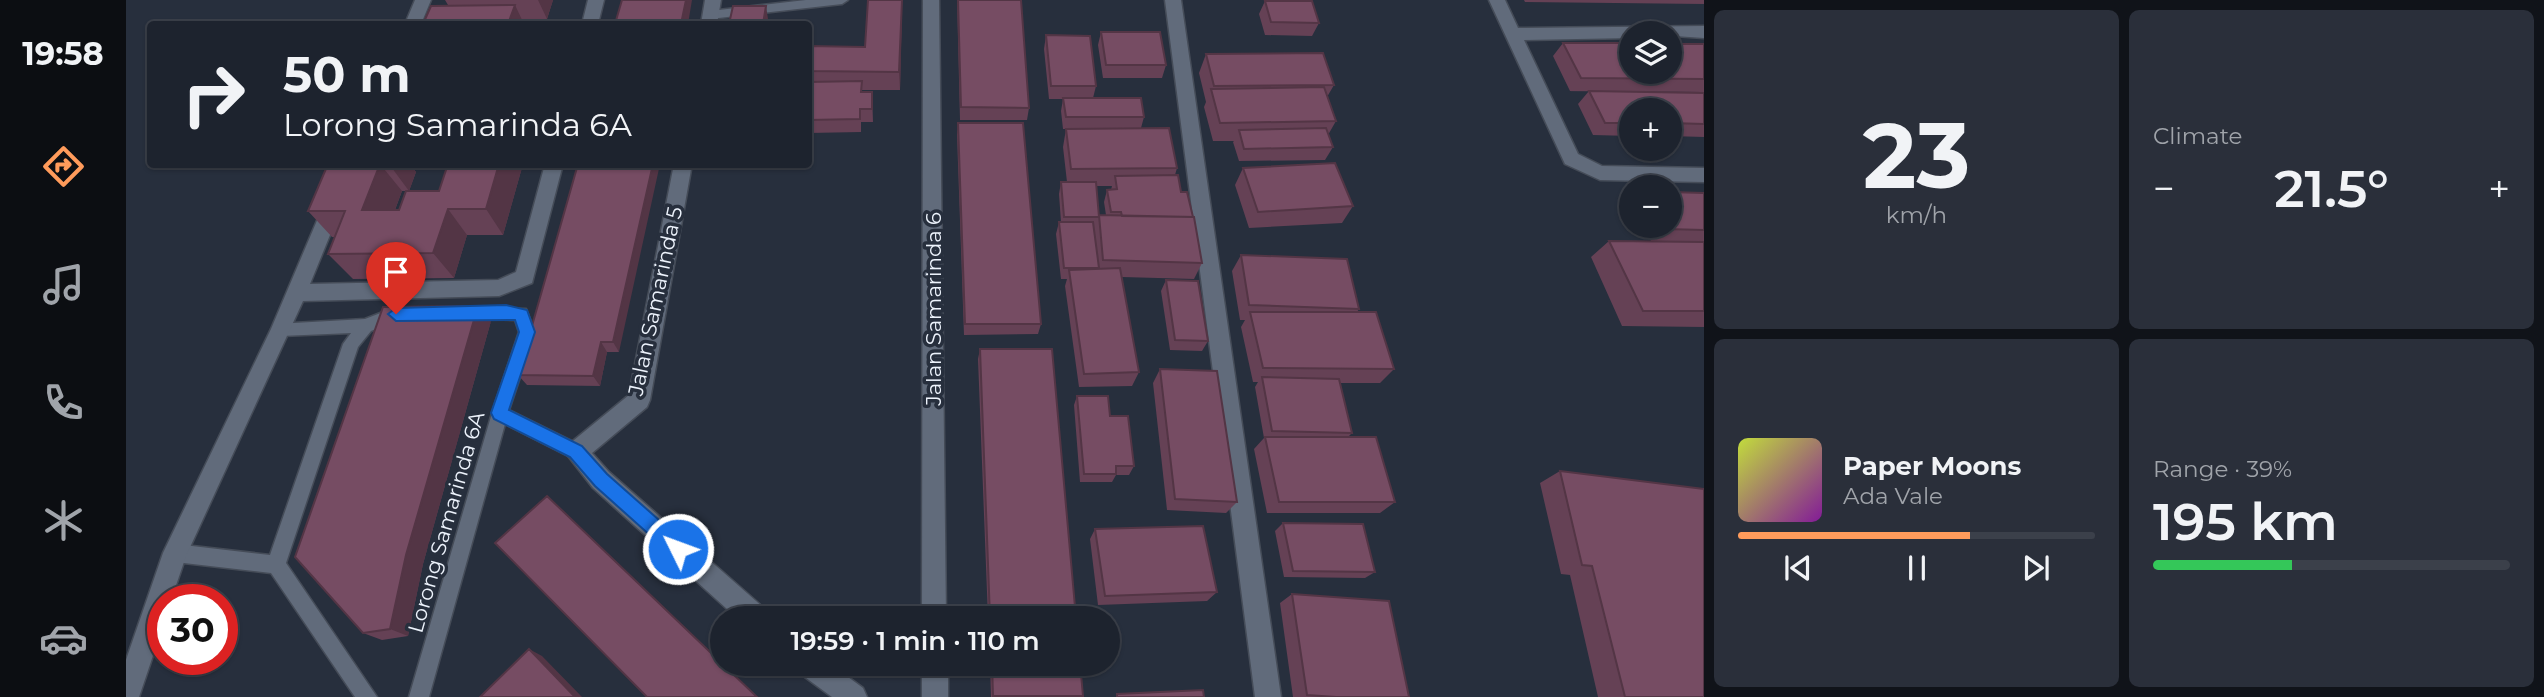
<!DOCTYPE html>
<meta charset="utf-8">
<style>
body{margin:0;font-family:Montserrat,sans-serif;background:#2a2f3a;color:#f1f3f6;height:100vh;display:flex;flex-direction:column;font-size:26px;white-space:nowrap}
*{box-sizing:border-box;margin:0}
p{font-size:23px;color:#a0a4aa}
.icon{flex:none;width:38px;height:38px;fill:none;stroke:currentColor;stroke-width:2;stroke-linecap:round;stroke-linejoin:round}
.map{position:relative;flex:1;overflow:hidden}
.panel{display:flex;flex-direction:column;gap:10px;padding:10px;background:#101319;width:840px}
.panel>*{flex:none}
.guide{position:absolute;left:21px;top:21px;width:665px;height:147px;border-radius:7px;box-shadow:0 2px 5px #0004,0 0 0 2px #3b404a;background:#1d232e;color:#f1f3f6;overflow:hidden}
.controls{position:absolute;left:1493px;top:21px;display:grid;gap:14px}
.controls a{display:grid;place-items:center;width:63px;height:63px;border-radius:50%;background:#1d232e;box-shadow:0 2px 5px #0004,0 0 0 2px #3b404a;font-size:35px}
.speed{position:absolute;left:21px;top:584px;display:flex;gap:14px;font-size:35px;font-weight:700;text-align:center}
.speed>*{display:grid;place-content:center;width:91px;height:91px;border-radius:50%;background:#1d232e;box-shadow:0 2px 5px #0004,0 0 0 2px #3b404a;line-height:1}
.speed .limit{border:10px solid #d22;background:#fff;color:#111}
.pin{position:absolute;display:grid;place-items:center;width:60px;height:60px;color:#fff;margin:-72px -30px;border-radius:50% 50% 50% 0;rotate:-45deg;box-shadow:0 0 7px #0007}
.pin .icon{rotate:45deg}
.me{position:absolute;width:77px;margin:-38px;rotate:312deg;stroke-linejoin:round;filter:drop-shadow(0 0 5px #0008)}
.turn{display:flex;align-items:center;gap:24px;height:147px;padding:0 21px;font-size:32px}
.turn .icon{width:91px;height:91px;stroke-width:2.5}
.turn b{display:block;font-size:49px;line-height:60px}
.big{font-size:52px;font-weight:600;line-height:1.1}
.panel .card{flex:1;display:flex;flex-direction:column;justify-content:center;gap:10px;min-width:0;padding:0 24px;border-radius:10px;background:#2a2f3a}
.panel .dial{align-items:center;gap:0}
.dial b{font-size:91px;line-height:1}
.song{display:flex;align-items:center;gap:21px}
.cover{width:84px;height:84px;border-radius:10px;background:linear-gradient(135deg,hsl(70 70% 55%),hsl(290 70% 35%))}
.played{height:7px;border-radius:4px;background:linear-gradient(90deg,#ff9b5b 65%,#3b404a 65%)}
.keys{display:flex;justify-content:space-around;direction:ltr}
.heat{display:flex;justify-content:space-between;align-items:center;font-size:38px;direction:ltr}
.charge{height:10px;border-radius:5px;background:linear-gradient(90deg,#34c759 39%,#3b404a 0)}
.panel .tiles{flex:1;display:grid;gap:10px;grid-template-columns:repeat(2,1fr)}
.trip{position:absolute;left:584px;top:606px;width:410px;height:70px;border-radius:35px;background:#1d232e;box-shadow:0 2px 5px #0004,0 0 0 2px #3b404a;font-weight:600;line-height:70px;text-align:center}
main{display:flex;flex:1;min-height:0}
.dock{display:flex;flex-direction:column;width:126px;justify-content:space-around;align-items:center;background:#0c0e12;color:#a0a4aa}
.dock .icon{width:49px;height:49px}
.dock .on{color:#ff9b5b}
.dock b{font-size:32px;color:#f1f3f6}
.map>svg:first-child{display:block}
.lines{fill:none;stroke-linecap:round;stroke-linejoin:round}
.lane-casing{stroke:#454c58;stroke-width:3}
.street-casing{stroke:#454c58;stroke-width:3}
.lane{fill:#616b7b;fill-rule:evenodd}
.street{fill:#616b7b;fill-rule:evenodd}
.wall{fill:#654155;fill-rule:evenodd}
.shaded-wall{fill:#533545}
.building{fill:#764c63;stroke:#533545;stroke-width:2}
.route{fill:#1a73e8;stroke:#114b97;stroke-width:2}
.labels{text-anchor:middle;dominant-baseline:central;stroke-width:7;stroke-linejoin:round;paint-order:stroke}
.street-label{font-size:21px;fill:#edf3fc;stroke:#272f3d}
</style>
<main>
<nav class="dock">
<b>19:58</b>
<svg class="icon on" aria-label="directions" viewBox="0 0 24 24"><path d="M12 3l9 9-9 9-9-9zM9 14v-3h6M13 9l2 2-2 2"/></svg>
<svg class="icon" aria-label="music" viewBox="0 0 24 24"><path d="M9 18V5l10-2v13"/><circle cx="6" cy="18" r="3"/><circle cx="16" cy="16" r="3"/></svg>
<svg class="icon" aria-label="phone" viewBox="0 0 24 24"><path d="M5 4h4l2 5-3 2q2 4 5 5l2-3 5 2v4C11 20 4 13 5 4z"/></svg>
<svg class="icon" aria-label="climate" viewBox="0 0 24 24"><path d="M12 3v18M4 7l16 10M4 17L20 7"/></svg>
<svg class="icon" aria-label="car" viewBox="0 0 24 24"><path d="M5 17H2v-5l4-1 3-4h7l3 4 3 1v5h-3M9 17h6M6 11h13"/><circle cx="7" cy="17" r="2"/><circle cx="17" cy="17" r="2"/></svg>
</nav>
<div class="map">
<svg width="1578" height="697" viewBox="0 0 1578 697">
<rect width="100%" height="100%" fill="#272f3d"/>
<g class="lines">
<g class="lane-casing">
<path id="lane" d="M680,0H722L716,4L584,19L578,15L584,11Z
M270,307L275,309L278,314L275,319L245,331L232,347L160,563L251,697H229L145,573L49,562L43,559L40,553L43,547L49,544L144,555L217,344L225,333L155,336L150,334L147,329L150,324L239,319Z
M337,307L400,309L409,332L383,410L456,446L458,452L456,458L450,460L379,424L303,697H283L366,413L393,332L389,320L332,318L329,313L332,308Z"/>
</g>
<g class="street-casing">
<path id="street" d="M289,0H305L295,24H279Z
M462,0H478L472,24H456Z
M579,0H595L591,24H575Z
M797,0H813L820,618H796Z
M1039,0H1055L1155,697H1129Z
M1363,0H1379L1392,28L1578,26V38L1505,33V38L1398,40L1452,154L1476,166L1578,168V182L1474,180L1439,164Z
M215,164H233L184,284L372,280L390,272L419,164H437L406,283L373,296L177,301L60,556L45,600H37V626L13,697H0V660L37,553L145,329Z
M548,164H566L524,400L521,407L466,453L483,472L639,609L642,618H611L467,488L439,452L442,445L503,395Z
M668,663H703L737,688L741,697H706L672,672Z
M796,663H822V697H796Z"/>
</g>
<use href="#lane" class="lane"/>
<use href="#street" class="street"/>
</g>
<path class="wall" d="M319,0H427L421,19L396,20L398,24L322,5Z
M776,0L774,90H736V92H746L747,122H735V132L682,133V46L739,47Z
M831,0H895L903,108L901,120H834Z
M1398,0H1578V4L1399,2Z
M1139,1L1193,23L1186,36L1139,35L1133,14Z
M975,32L1040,65L1036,78H977L972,45Z
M920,35L970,86L967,98L1018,117L1015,128L1051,168L1049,175L1055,192L1076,263L1068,279L996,277L1013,372L1006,386L953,387L939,286L941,279H935L930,234L933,222H935L933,194L935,182H941L937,147L940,129H937L935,111L937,99H923L918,49ZM970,186H986L985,190H981L978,202L980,215H973Z
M1437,43L1578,44V92L1444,91L1427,56Z
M1080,54L1208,85L1201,97L1210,121L1202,135L1207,147L1199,160L1113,161L1107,142L1108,141H1087L1078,107L1080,102L1073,73Z
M1463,91L1578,93V137L1544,136V110H1505V136L1467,135L1452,104Z
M832,123L915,324L912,334L838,335L831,135Z
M202,164H286L285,166L290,172L283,191H313L322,164H397L377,235H341L328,278L227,279L202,254L209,237H206L182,211ZM276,191H280L273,210H269Z
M452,164L493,352H481L474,386L401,385L392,375Z
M1117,168L1227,206L1216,223L1123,228L1109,185Z
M1578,193V242L1525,241L1518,226H1544Z
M1483,241L1578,242V327L1496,326L1465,257Z
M1115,255L1233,309L1231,312L1268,369L1254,383H1214L1226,433L1222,437L1269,502L1254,513H1141L1128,449L1138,438L1129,387L1132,382H1127L1115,327L1119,320H1114L1106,271Z
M1040,280L1082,341L1076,351L1044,350L1035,291Z
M365,321L297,564L282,636L256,640L237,633Z
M854,349L950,618H862L852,359Z
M1034,369L1111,502L1100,513L1041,510L1027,383Z
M951,396L984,416L1008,466L1003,475H990L986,482H954L948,405Z
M1434,471L1578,697H1472L1444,575L1435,574L1414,483Z
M1157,523L1249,572L1239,578L1158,577L1149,531Z
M969,529L1091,592L1081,601L972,605L964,539Z
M1166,594L1283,697H1167L1154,603Z
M864,663H954L957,696L956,697H865Z"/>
<path class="shaded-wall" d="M412,0H427L421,19Z
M560,0H566L562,24H555Z
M776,0V19L774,90L773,72Z
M389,5L398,24H382Z
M640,6L642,19L641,24H637Z
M254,164L276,191L259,236L236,210Z
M263,164H286L285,166L290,172L283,191Z
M373,164H397L377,235L360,209Z
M527,164H534L493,352L487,342Z
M322,209L341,235L328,278L307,253Z
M352,306L365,321L297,564L282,636L264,629L280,555Z
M475,342L481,352L474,386L467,376Z
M403,649L416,656L456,697H449Z"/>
<path class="building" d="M496,0H560L555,24H489Z
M742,0H776L773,72L682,71V46L739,47Z
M832,0H895L903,108L835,107Z
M1139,1H1186L1193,23L1145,22Z
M389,5L382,24H297L305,6Z
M607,6H640L637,24H603Z
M975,32H1034L1040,65H980Z
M920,35L964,36L970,86H925Z
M1437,43H1505V72H1544V44H1578V79L1455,78Z
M1197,53L1208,85L1088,86L1080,54Z
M736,81L735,92H746V109H734V119L682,120V82Z
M1198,87L1210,121L1094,123L1085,89Z
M1463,91L1578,93V124L1544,123V110H1505V123H1479Z
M937,98H1015L1018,117H940Z
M832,123H897L915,324H839Z
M1043,128L1051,168L945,169L940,129Z
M1200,128L1207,147L1118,149L1113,130Z
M1209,163L1227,206L1132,212L1117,168Z
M202,164H254L236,210H273L280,191H313L322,164H373L360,209H322L307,253L202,254L219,211H182Z
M452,164H527L487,342H475L467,376L392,375Z
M1052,175L1055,192H1061L1067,217L996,216L995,212H985L981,190L991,189L989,176Z
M935,182H970L973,217H938Z
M1544,192L1578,193V230L1539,229L1537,226H1544Z
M973,215L1068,217L1076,263L977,260Z
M933,222H967L973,268H938Z
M1483,241L1578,242V311H1517Z
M1115,255L1221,259L1233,309L1123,305Z
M994,268L1013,372L958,374L943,270Z
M1040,280L1072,281L1082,341L1049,340Z
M352,306L280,555L264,629L237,633L169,557L257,307Z
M1124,312H1250L1268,369L1137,368Z
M854,349H926L950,618H864Z
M1034,369L1091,371L1111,502L1049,499Z
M1136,377L1213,379L1226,433L1146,431Z
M951,396H982L984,416H1002L1008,466H990V474H958Z
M1139,437H1250L1269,502H1153Z
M1434,471L1578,489V697H1499L1466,566L1456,565Z
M421,496L631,697H521L369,543Z
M1157,523L1237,524L1249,572L1167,571Z
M1077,526L1091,592L979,596L969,529Z
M1166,594L1263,601L1283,697H1210L1181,695Z
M403,649L449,697H354Z
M866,663H954L957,696H867Z
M1077,690L1078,697H991V694Z"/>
<path class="route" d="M380,305L401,310L409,332L383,410L456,446L481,474L559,543L561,549L559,555L552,558L546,555L469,486L444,457L368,419L365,413L393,332L389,320L270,321L262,314L270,308Z"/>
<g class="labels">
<g class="street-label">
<text transform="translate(529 301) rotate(-78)">Jalan Samarinda 5</text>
<text transform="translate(807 309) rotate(-90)">Jalan Samarinda 6</text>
<text transform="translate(320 522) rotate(-74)">Lorong Samarinda 6A</text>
</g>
</g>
</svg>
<div class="controls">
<a><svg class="icon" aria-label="layers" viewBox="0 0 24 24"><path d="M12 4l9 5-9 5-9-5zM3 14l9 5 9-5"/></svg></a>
<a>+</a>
<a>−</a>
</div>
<div class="speed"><div class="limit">30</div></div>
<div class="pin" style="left:270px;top:314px;background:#d93025"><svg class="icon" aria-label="arrive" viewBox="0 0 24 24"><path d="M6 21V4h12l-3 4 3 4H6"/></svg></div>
<svg class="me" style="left:552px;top:549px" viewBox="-20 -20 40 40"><circle r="17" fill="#1a73e8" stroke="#fff" stroke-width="3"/><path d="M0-11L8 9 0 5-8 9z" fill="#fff"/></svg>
<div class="trip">19:59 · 1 min · 110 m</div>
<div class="guide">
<div class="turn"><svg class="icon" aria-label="right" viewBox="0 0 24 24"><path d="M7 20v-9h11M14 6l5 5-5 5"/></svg><div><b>50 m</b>Lorong Samarinda 6A</div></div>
</div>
</div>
<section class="panel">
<div class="tiles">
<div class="card dial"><b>23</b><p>km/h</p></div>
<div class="card"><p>Climate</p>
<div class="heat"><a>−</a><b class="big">21.5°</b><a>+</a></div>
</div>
<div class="card">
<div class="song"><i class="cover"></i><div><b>Paper Moons</b><p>Ada Vale</p></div></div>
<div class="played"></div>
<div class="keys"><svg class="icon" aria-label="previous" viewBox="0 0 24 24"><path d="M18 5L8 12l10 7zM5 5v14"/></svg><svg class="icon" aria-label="pause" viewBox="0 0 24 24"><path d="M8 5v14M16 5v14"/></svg><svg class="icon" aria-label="next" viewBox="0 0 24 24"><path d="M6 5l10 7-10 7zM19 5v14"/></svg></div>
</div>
<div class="card"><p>Range · 39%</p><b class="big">195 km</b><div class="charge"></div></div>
</div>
</section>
</main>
